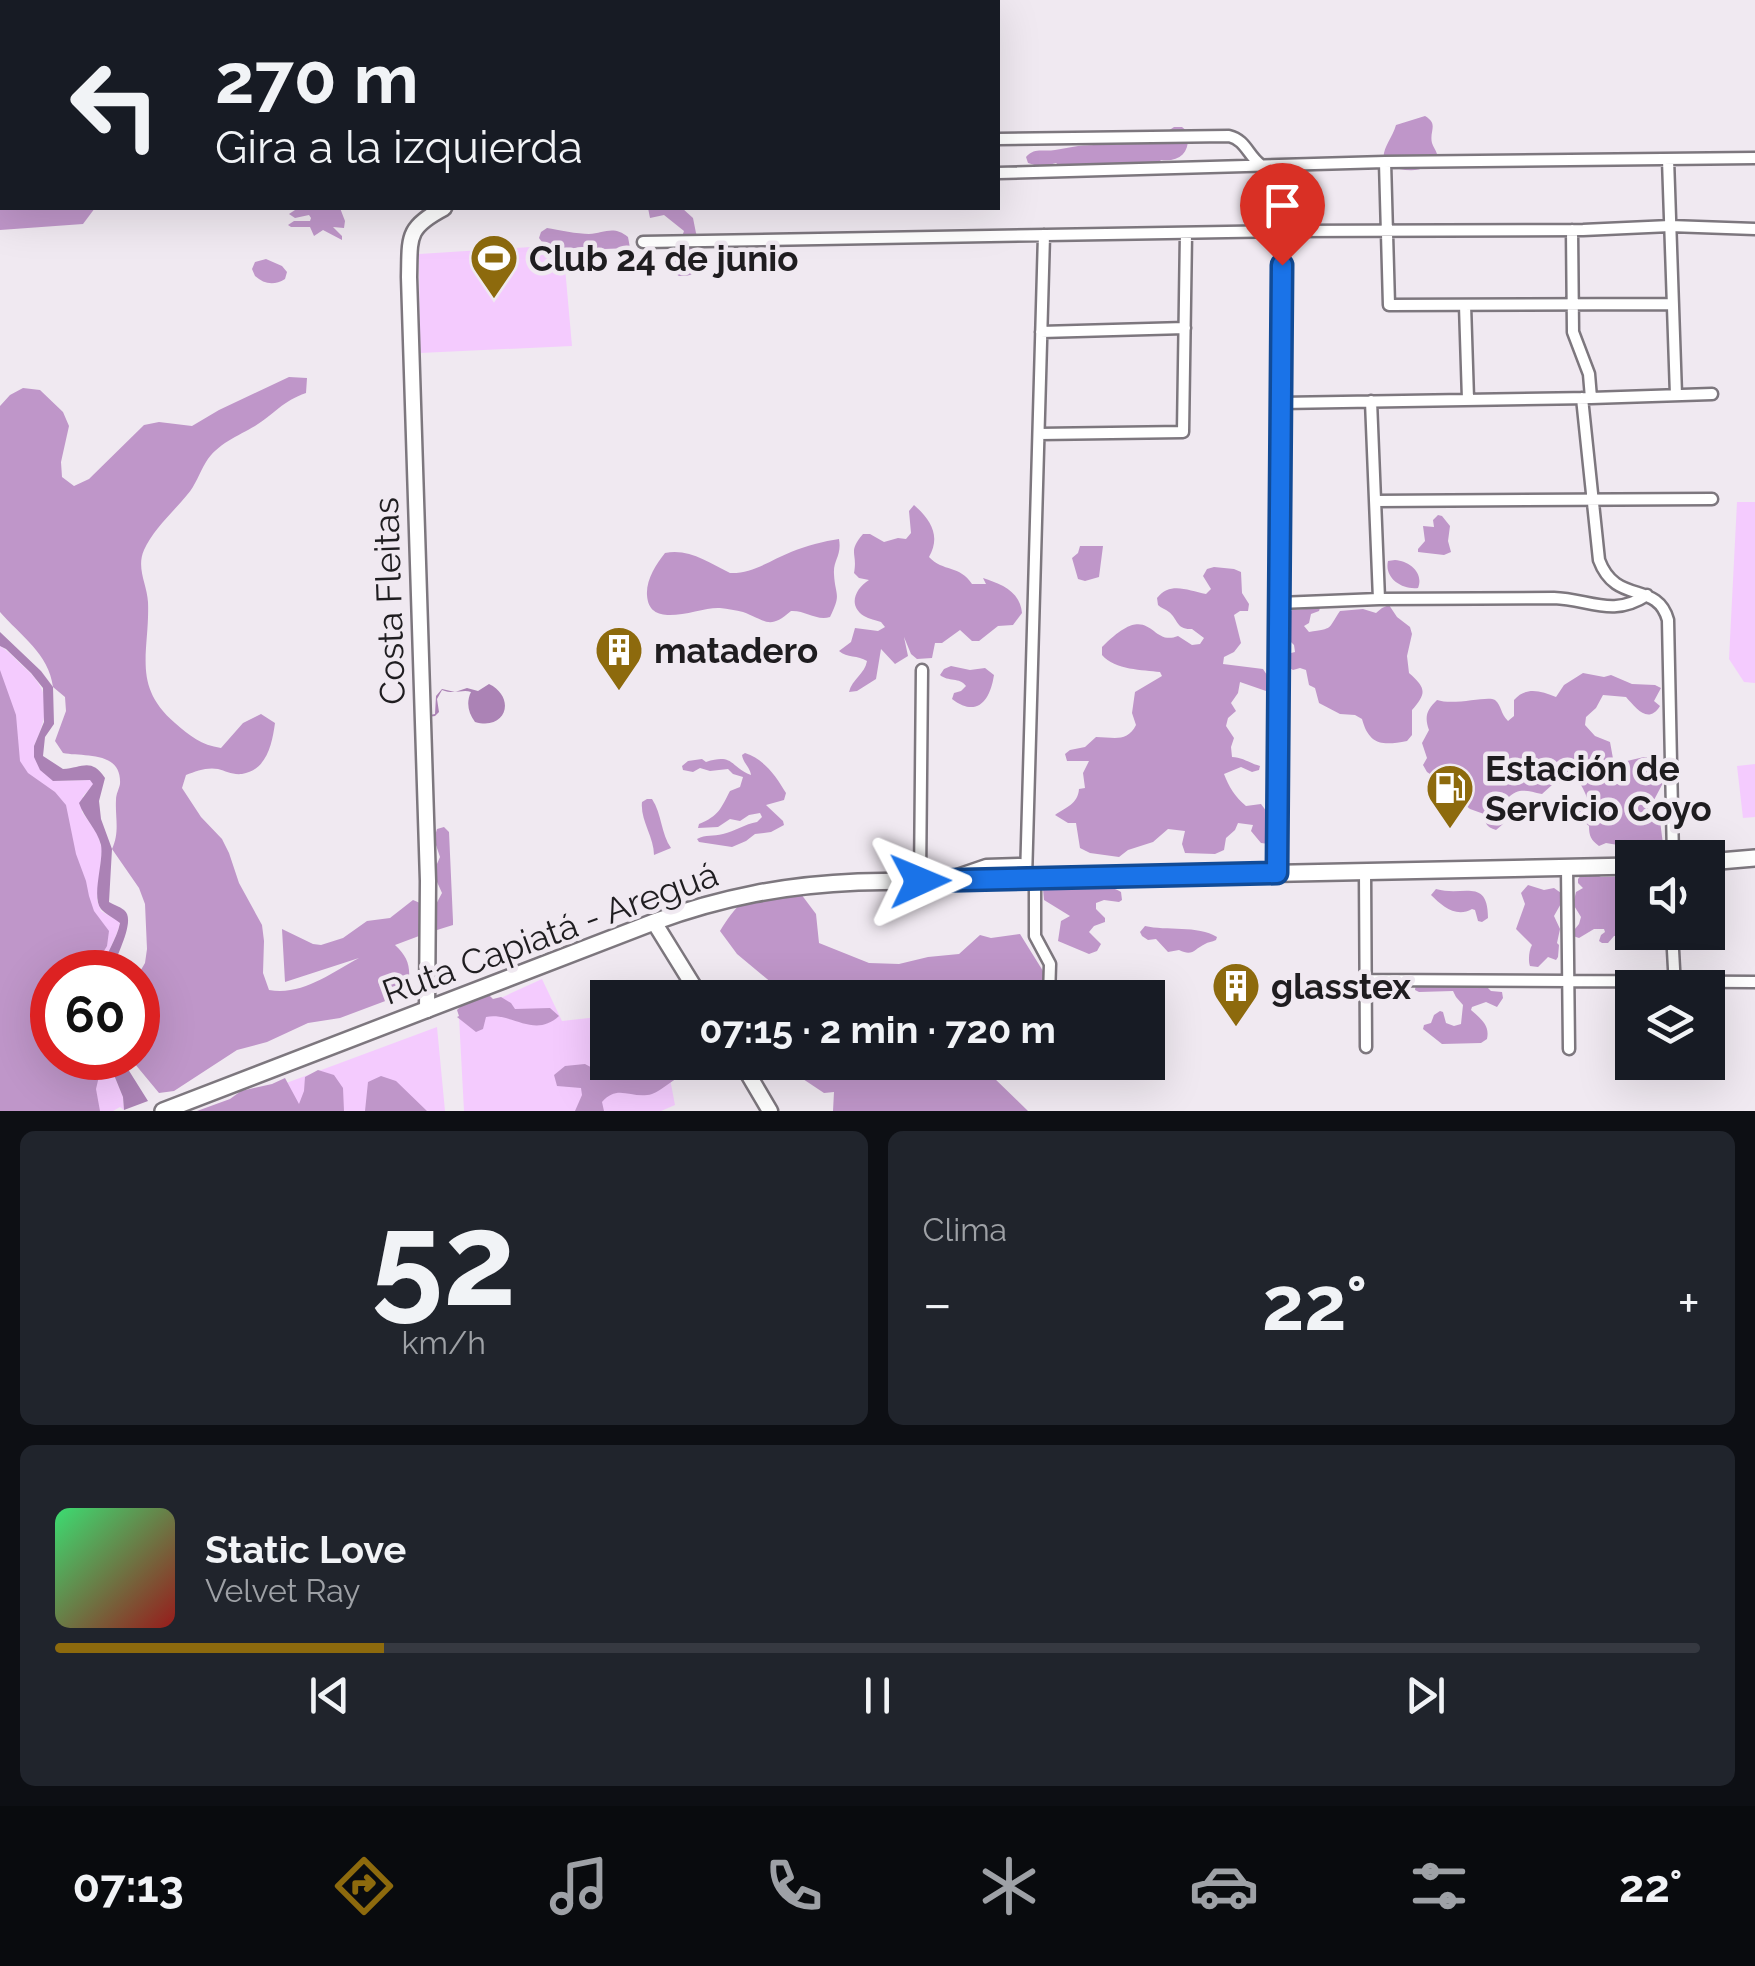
<!DOCTYPE html>
<html lang="es">
<meta charset="utf-8">
<style>
body{margin:0;font-family:Raleway,sans-serif;background:#20242c;color:#f1f3f6;height:100vh;display:flex;flex-direction:column;font-size:38px;white-space:nowrap}
*{box-sizing:border-box;margin:0}
p{font-size:32px;color:#9ea1a6}
.icon{flex:none;width:55px;height:55px;fill:none;stroke:currentColor;stroke-width:2;stroke-linecap:round;stroke-linejoin:round}
.map{position:relative;height:1111px;overflow:hidden}
.side{display:flex;flex-direction:column;gap:20px;padding:20px;background:#0d0f14;flex:1}
.side>*{flex:none}
.hud{position:absolute;left:0px;top:0px;width:1000px;height:210px;box-shadow:0 10px 40px #0002;background:#171b24;color:#f1f3f6;overflow:hidden}
.tools{position:absolute;left:1615px;top:840px;display:grid;gap:20px}
.tools a{display:grid;place-items:center;width:110px;height:110px;border-radius:0px;background:#171b24;box-shadow:0 10px 40px #0002;font-size:50px}
.speed{position:absolute;left:30px;top:950px;display:flex;gap:20px;font-size:50px;font-weight:700;text-align:center}
.speed>*{display:grid;place-content:center;width:130px;height:130px;border-radius:50%;background:#171b24;box-shadow:0 10px 40px #0002;line-height:1}
.speed .limit{border:15px solid #d22;background:#fff;color:#111}
.pin{position:absolute;display:grid;place-items:center;width:85px;height:85px;color:#fff;margin:-102px -42px;border-radius:50% 50% 50% 0;rotate:-45deg;box-shadow:0 0 10px #0007}
.pin .icon{rotate:45deg}
.me{position:absolute;width:110px;margin:-55px;rotate:89deg;stroke-linejoin:round;filter:drop-shadow(0 0 8px #0008)}
.turn{display:flex;align-items:center;gap:35px;height:210px;padding:0 50px;font-size:45px}
.turn .icon{width:130px;height:130px;stroke-width:2.5}
.turn b{display:block;font-size:70px;line-height:85px}
.big{font-size:75px;font-weight:700;line-height:1.1}
.side .card{flex:1;display:flex;flex-direction:column;justify-content:center;gap:15px;min-width:0;padding:0 35px;border-radius:15px;background:#20242c}
.side .dial{align-items:center;gap:0}
.dial b{font-size:130px;line-height:1}
.song{display:flex;align-items:center;gap:30px}
.cover{width:120px;height:120px;border-radius:15px;background:linear-gradient(135deg,hsl(140 70% 55%),hsl(0 70% 35%))}
.played{height:10px;border-radius:5px;background:linear-gradient(90deg,#8d6a0d 20%,#363941 20%)}
.keys{display:flex;justify-content:space-around;direction:ltr}
.heat{display:flex;justify-content:space-between;align-items:center;font-size:55px;direction:ltr}
.side .tiles{flex:1;display:grid;gap:20px;grid-template-columns:1fr 1fr}
.card:last-child{grid-column:span 2}
.trip{position:absolute;left:590px;top:980px;width:575px;height:100px;border-radius:0px;background:#171b24;box-shadow:0 10px 40px #0002;font-weight:700;line-height:100px;text-align:center}
.dock{display:flex;height:160px;justify-content:space-around;align-items:center;background:#090b0e;color:#9ea1a6}
.dock .icon{width:70px;height:70px}
.dock .current{color:#8d6a0d}
.dock b{font-size:45px;color:#f1f3f6}
.map>svg:first-child{display:block}
.green{fill:#f4cbfe}
.forest{fill:#bf96c9}
.water{fill:#ab82b5}
.lines{fill:none;stroke-linecap:round;stroke-linejoin:round}
.street-casing{stroke:#7d777e;stroke-width:15}
.secondary-casing{stroke:#7d777e;stroke-width:19}
.primary-casing{stroke:#7d777e;stroke-width:20}
.street{stroke:#fff;stroke-width:10}
.secondary{stroke:#fff;stroke-width:14}
.primary{stroke:#fff;stroke-width:15}
.route-casing{stroke:#114b97;stroke-width:25}
.route{stroke:#1a73e8;stroke-width:18}
.labels{text-anchor:middle;dominant-baseline:central;stroke-width:9;stroke-linejoin:round;paint-order:stroke}
.poi-label{font-size:35px;font-weight:bold;fill:#1f1d20;stroke:#f0e9f1;text-anchor:start}
.street-label{font-size:35px;fill:#1f1d20;stroke:#f0e9f1}
</style>
<div class="map">
<svg width="1755" height="1111" viewBox="0 0 1755 1111">
<rect width="100%" height="100%" fill="#f0e9f1"/>
<path class="green" d="M563,245L572,346L420,353L419,254Z
M1737,502H1755V683L1744,682L1729,659Z
M0,646C9,651 16,660 24,667C53,692 48,714 34,746L53,781L91,780L94,784L83,796L82,812L97,833L102,849L97,900L101,911L120,922C117,939 105,955 100,972H64L0,725Z
M1755,764V817L1743,818L1737,766Z
M1269,863V867L1034,872L1033,869Z
M542,979L562,1021L607,1016L608,1062L667,1063L675,1105L661,1111H464L459,1017Z
M437,1027L445,1111H211Z
M76,1058H107L123,1097L124,1110L120,1107L113,1111H99Z"/>
<path class="forest" d="M0,0H224L222,2H2V208H95L83,224L0,230Z
M1425,116C1439,124 1429,131 1432,143C1433,147 1436,150 1437,154C1425,176 1407,171 1386,166C1378,152 1392,140 1396,125Z
M1174,127H1182L1188,132C1190,152 1181,162 1161,160C1152,168 1151,176 1137,172L1062,168L1056,163L1041,167L1028,163L1026,157C1035,147 1042,152 1055,150C1063,149 1070,147 1078,146C1106,143 1139,149 1161,130L1168,131Z
M310,208L327,210L340,208L345,221L344,228L333,227L342,236V240L323,230L314,236L310,227H291L288,225L294,221H310L311,218L309,215L295,218L289,214L295,210Z
M648,208H682L693,218L696,233L705,255C699,269 696,277 679,276L664,266C660,256 670,251 678,248L684,231L664,215L650,218Z
M547,228C558,230 578,234 589,234C604,233 614,225 628,237L630,248L604,249L582,247L567,249L557,246H545L539,238L541,232Z
M266,259L282,266L287,272L285,279C274,286 264,284 255,276L252,269L255,262Z
M289,377L307,378L306,393C283,401 274,414 255,426C238,436 217,444 206,462C199,473 196,485 187,495C173,512 153,530 144,550C136,568 147,584 148,602C150,652 131,685 175,723C190,736 201,745 221,748L243,723L261,714L275,723C272,744 267,770 242,774C232,775 226,771 218,769C207,767 196,771 186,775L182,788L201,817L222,839L229,853L239,883L262,925L264,941L263,973L269,990C302,996 331,973 359,958L285,982L282,929L313,944L321,945L343,938L367,921L390,918L413,900L420,903L427,933L395,945C409,958 411,968 408,986L396,997L340,1018L308,1023L267,1042L237,1050L174,1091L159,1093L130,1058H138V975L145,963L147,949L145,904L139,888L112,849C120,832 115,817 116,800C116,794 119,789 120,784C122,750 82,757 63,753L55,741L66,711L65,697L53,687C49,654 20,635 0,612V406L10,395L23,388L40,390L63,412L69,426L61,462L62,477L74,486L89,479L144,425L159,422L192,426L219,410Z
M914,505C931,520 941,536 929,557C943,572 960,565 972,584H986L983,578C1001,584 1020,591 1022,613L1013,625L998,626L979,641H972L960,630L942,643H935L932,658L917,659L911,654L904,637L908,656L895,664L881,649L876,679L857,691L849,692C852,679 865,674 867,661C858,655 847,658 839,651L851,642L855,628L878,631L885,627L881,622C876,620 869,619 864,616C847,605 856,588 869,580L859,578L854,573C858,552 847,553 863,534H870L884,542L898,538L906,539L911,533L909,511Z
M1438,515L1442,516L1450,526L1448,541L1451,552L1444,555L1418,552V549L1425,541L1423,526L1434,527L1433,520Z
M839,539C842,556 833,560 834,574C835,596 842,593 830,617C816,621 805,610 791,611C769,630 767,621 743,612C736,610 728,609 720,608C700,606 649,632 647,595C646,580 656,564 665,553C689,548 709,563 730,573C752,574 771,560 791,552C806,546 824,541 839,539Z
M1080,546H1103L1099,577L1085,581L1078,579L1072,558L1078,553Z
M1395,560C1410,561 1424,573 1418,588C1402,590 1384,578 1388,561Z
M1214,567L1234,569L1241,572L1242,593L1249,604L1248,611H1240L1234,615L1241,643L1234,652L1224,657L1223,664L1263,669L1273,684L1266,691L1240,682L1238,693L1231,703L1236,711L1228,718L1226,726L1234,738L1231,747L1232,757C1242,757 1249,763 1260,766L1259,770L1252,772L1241,767L1224,774C1229,787 1235,797 1246,806L1261,804L1270,816L1271,831L1275,838L1269,844L1261,843L1251,831L1253,825L1238,823L1235,830L1226,838L1224,850L1215,854L1185,853L1182,844L1185,831L1168,829L1153,842L1128,850L1119,857L1090,853L1080,848L1076,823H1068L1055,815C1066,807 1078,804 1079,789L1085,788L1083,773L1089,761H1067L1065,754L1070,750L1085,747L1096,737C1113,737 1127,743 1136,725L1132,713L1135,692L1162,676L1160,672C1143,670 1115,670 1102,655V647C1152,596 1149,648 1178,636L1192,645L1200,644L1204,638L1192,629C1176,630 1178,619 1169,612C1165,609 1161,608 1158,605L1157,598C1171,581 1188,591 1206,594L1211,589L1203,576L1207,569Z
M1389,605L1397,617L1410,627L1412,634L1407,656L1409,673C1426,688 1427,693 1412,710V735L1407,741C1382,746 1369,745 1362,719L1355,715L1340,714L1319,703L1315,688L1309,685L1306,670L1300,668L1293,670L1286,666L1282,659L1287,654L1295,652L1294,645L1284,635L1285,620L1292,610L1320,608L1319,611L1311,614L1309,623L1304,626L1309,632C1334,628 1327,630 1340,611L1363,609L1376,613L1382,608Z
M951,666L970,670L985,668L994,675C990,701 977,718 952,699L954,693L961,691L966,686C960,677 948,682 940,675L944,669Z
M0,670L16,715L20,761L28,773L55,792L66,805L76,854L86,881L89,896L94,911L109,931L107,946L91,972H52V1058H96L100,1072L96,1089L100,1111H0Z
M1583,673L1604,677L1611,675L1632,684L1655,685L1661,688L1654,701L1660,706C1648,725 1636,708 1626,697L1603,695L1596,708L1586,717L1585,725L1595,736L1610,742L1614,764L1644,757L1659,759L1664,781L1654,800L1660,821L1663,844L1657,849L1643,845L1636,848L1606,843L1599,846C1591,840 1589,836 1589,826L1583,821L1577,818L1576,810L1588,801C1585,790 1577,776 1568,771L1560,783L1552,785L1542,794C1527,791 1519,787 1508,798C1510,813 1509,821 1496,830C1486,827 1485,823 1484,814L1470,809L1459,800L1451,802L1438,794L1435,787L1439,780L1427,772L1423,765L1427,758L1422,743L1429,730C1424,716 1427,710 1437,700C1455,706 1488,695 1495,700C1502,706 1500,713 1508,721L1514,716V700C1526,686 1541,691 1556,697L1564,685Z
M745,753C764,759 776,776 786,793L784,800L766,805L783,821L784,825L771,832L755,834L746,841L732,847L699,842L697,839C706,834 713,837 723,834C735,831 745,824 757,822L762,817L760,813L749,815L740,821L730,819L718,827L698,828L699,824C719,816 721,808 730,791L740,787L743,777L733,774L728,769L710,771L700,768L693,772L683,770L682,766L688,761L702,759L706,762C734,753 730,767 751,775C750,767 743,763 742,755Z
M652,799C662,814 661,834 671,848L654,855C654,837 640,820 642,802L647,799Z
M444,827L449,832L453,921V925L437,930L434,908L442,893L433,873L440,857L434,839L437,829Z
M1591,872L1601,877L1632,876V886L1624,885L1621,888L1631,891L1632,898L1622,899L1628,907H1632V921L1626,922L1627,929L1625,936H1614L1608,943H1602L1599,941L1601,935L1605,932L1604,929H1594L1579,938L1570,935L1579,924L1581,917L1573,904L1576,892L1583,888L1578,883V879L1583,873Z
M1049,885C1061,886 1074,889 1086,889C1101,889 1108,884 1121,892L1122,900L1119,902L1104,900L1096,903V909L1105,918V922L1094,926L1089,932L1101,944L1097,951L1089,954L1058,941L1061,921L1070,916L1044,900L1043,889Z
M1528,885L1544,890L1554,888L1561,893L1563,900L1554,916L1560,929L1557,943L1559,945L1558,957L1556,960L1548,957L1538,967L1530,966C1528,961 1529,950 1532,945L1516,929L1525,904L1521,893Z
M1436,889C1463,897 1488,877 1488,918L1482,922L1478,921L1475,910L1472,909C1456,918 1442,906 1431,895Z
M798,890L816,914L819,943L869,963L899,964L928,957L959,954L980,935L991,938L1020,934L1043,971L1048,997H782L779,989L737,954L720,931C744,892 754,892 798,890Z
M1145,926C1166,931 1198,925 1217,937L1216,940C1212,942 1208,942 1205,944C1194,949 1193,957 1179,950L1168,952L1156,939L1148,940L1142,936L1140,932Z
M1416,983L1473,985L1475,988L1486,986L1491,991L1502,992L1503,998L1497,1007L1486,1002L1472,1007L1471,1010C1481,1019 1490,1025 1487,1039L1481,1043L1442,1044L1423,1029L1424,1025L1431,1023L1434,1015L1440,1011L1443,1012L1446,1023L1454,1026L1461,1024L1463,1005L1456,997L1453,991L1419,992L1415,990Z
M488,994L493,999L501,997L511,1003L515,1009L550,1008L559,1016C534,1039 513,1012 486,1017L483,1029L476,1032L457,1017L459,1016L457,1010L465,1002Z
M653,1063L662,1067H674L682,1076C671,1080 663,1090 652,1094C632,1100 618,1083 602,1102L604,1111H575L582,1095L581,1088L557,1086L554,1075L565,1066L585,1064C605,1074 599,1076 618,1065L630,1068L640,1063Z
M783,1063H965L992,1076L1028,1111H833L834,1092L824,1093L785,1067Z
M318,1070L334,1075L343,1088L344,1111H197L230,1099L241,1091L272,1084L285,1078L299,1104L304,1091L305,1077Z
M381,1076L396,1081L427,1111H365L368,1082Z"/>
<path class="water" d="M422,524H424L430,715L435,714L436,696L442,689L455,692L467,688L478,691L489,684C516,697 507,731 475,722C468,713 466,702 471,692C462,689 455,695 442,690L437,699L439,712L435,716L428,717Z
M0,632L41,671L53,687L54,724L45,737L43,756L63,769C82,768 91,757 105,778L99,801L101,819L112,849L109,902C114,905 119,906 124,910C137,920 115,957 112,972H100C105,955 117,939 120,923C114,918 105,914 101,909C91,896 104,862 101,845C97,829 84,818 79,803L93,784L90,780L53,781L40,770L34,757V746L44,722L43,688L31,673L6,649L0,646Z
M107,1058H121L148,1101L124,1110L123,1097Z"/>
<g class="lines">
<g class="street-casing">
<path id="street" d="M998,139L1229,136C1246,140 1248,156 1261,165
M1668,159L1676,395
M1385,162L1389,305L1673,304
M998,173L1385,162L1755,158
M1572,230L1573,332L1589,374L1591,398
M643,242L1283,231L1583,230L1670,226L1755,229
M1465,305L1468,399
M1041,332L1185,328
M1582,398L1599,560C1616,606 1657,580 1668,620L1673,858
M1371,401L1379,599
M1281,403L1591,398L1712,394
M1039,434L1183,432L1186,233
M1375,501L1712,499
M1279,603L1379,599L1554,598C1589,599 1612,618 1647,595
M1567,867L1569,1049
M1365,871L1366,1047
M1277,873L1283,165
M951,877L986,865L1020,864
M1035,878V936L1050,964L1049,998
M1026,879L1044,235
M920,881L922,670
M1672,932L1675,987
M1365,980L1755,982"/>
</g>
<g class="secondary-casing">
<path id="secondary" d="M986,2L987,0
M654,922L701,998
M427,1010L428,881L409,277C410,237 406,228 444,208
M741,1062L770,1111"/>
</g>
<g class="primary-casing">
<path id="primary" d="M1708,862L1755,858
M163,1111L654,922C722,897 786,885 858,882L1632,866"/>
</g>
<use href="#street" class="street"/>
<use href="#secondary" class="secondary"/>
<use href="#primary" class="primary"/>
</g>
<g class="lines">
<g class="route-casing">
<path id="route" d="M920,881L1277,873L1282,265"/>
</g>
<use href="#route" class="route"/>
</g>
<defs>
<g id="stadium-pin" transform="scale(2.5)"><path d="M0 17L-7.5 6A9.5 9.5 0 1 1 7.5 6Z" fill="#8d6a0d" stroke="#f0e9f1"/><path d="M0-5a6.5 5 0 1 0 0 10a6.5 5 0 1 0 0-10ZM-3.5-1.8h7v3.6h-7Z" fill="#fff"/></g>
<g id="building-pin" transform="scale(2.5)"><path d="M0 17L-7.5 6A9.5 9.5 0 1 1 7.5 6Z" fill="#8d6a0d" stroke="#f0e9f1"/><path d="M-4-6H4V6H1V3H-1V6H-4ZM-2.5-4.3h1.7v1.8h-1.7ZM.8-4.3h1.7v1.8H.8ZM-2.5-1h1.7V.8h-1.7ZM.8-1h1.7V.8H.8Z" fill="#fff"/></g>
<g id="fuel-pin" transform="scale(2.5)"><path d="M0 17L-7.5 6A9.5 9.5 0 1 1 7.5 6Z" fill="#8d6a0d" stroke="#f0e9f1"/><path d="M-5.5-6h7V0h2V4h1.3V-2.5L3-4.5l.8-.8L6-3V5H2.5V1h-1V6h-7ZM-4.2-4.7v3.2H.2V-4.7Z" fill="#fff"/></g>
</defs>
<g fill-rule="evenodd">
<use href="#stadium-pin" x="494" y="258"/>
<use href="#building-pin" x="619" y="650"/>
<use href="#fuel-pin" x="1450" y="788"/>
<use href="#building-pin" x="1236" y="986"/>
</g>
<g class="labels">
<g class="poi-label">
<text x="529" y="258">Club 24 de junio</text>
<text x="654" y="650">matadero</text>
<text x="1485" y="768">Estación de<tspan x="1485" dy="40">Servicio Coyo</tspan></text>
<text x="1271" y="986">glasstex</text>
</g>
<g class="street-label">
<text transform="translate(389 601) rotate(-92)">Costa Fleitas</text>
<text transform="translate(550 933) rotate(-20)">Ruta Capiatá - Areguá</text>
</g>
</g>
</svg>
<div class="tools">
<a><svg class="icon" aria-label="sound" viewBox="0 0 24 24"><path d="M4 9h4l5-4v14l-5-4H4zM17 9q2 3 0 6"/></svg></a>
<a><svg class="icon" aria-label="layers" viewBox="0 0 24 24"><path d="M12 4l9 5-9 5-9-5zM3 14l9 5 9-5"/></svg></a>
</div>
<div class="speed"><div class="limit">60</div></div>
<div class="pin" style="left:1282px;top:265px;background:#d93025"><svg class="icon" aria-label="arrive" viewBox="0 0 24 24"><path d="M6 21V4h12l-3 4 3 4H6"/></svg></div>
<svg class="me" style="left:920px;top:881px" viewBox="-20 -20 40 40"><path d="M0-17L14 15 0 8-14 15z" fill="#1a73e8" stroke="#fff" stroke-width="4"/></svg>
<div class="trip">07:15 · 2 min · 720 m</div>
<div class="hud">
<div class="turn"><svg class="icon" aria-label="left" viewBox="0 0 24 24"><path d="M17 20v-9H6M10 6l-5 5 5 5"/></svg><div><b>270 m</b>Gira a la izquierda</div></div>
</div>
</div>
<section class="side">
<div class="tiles">
<div class="card dial"><b>52</b><p>km/h</p></div>
<div class="card"><p>Clima</p>
<div class="heat"><a>−</a><b class="big">22°</b><a>+</a></div>
</div>
<div class="card">
<div class="song"><i class="cover"></i><div><b>Static Love</b><p>Velvet Ray</p></div></div>
<div class="played"></div>
<div class="keys"><svg class="icon" aria-label="previous" viewBox="0 0 24 24"><path d="M18 5L8 12l10 7zM5 5v14"/></svg><svg class="icon" aria-label="pause" viewBox="0 0 24 24"><path d="M8 5v14M16 5v14"/></svg><svg class="icon" aria-label="next" viewBox="0 0 24 24"><path d="M6 5l10 7-10 7zM19 5v14"/></svg></div>
</div>
</div>
</section>
<nav class="dock">
<b>07:13</b>
<svg class="icon current" aria-label="directions" viewBox="0 0 24 24"><path d="M12 3l9 9-9 9-9-9zM9 14v-3h6M13 9l2 2-2 2"/></svg>
<svg class="icon" aria-label="music" viewBox="0 0 24 24"><path d="M9 18V5l10-2v13"/><circle cx="6" cy="18" r="3"/><circle cx="16" cy="16" r="3"/></svg>
<svg class="icon" aria-label="phone" viewBox="0 0 24 24"><path d="M5 4h4l2 5-3 2q2 4 5 5l2-3 5 2v4C11 20 4 13 5 4z"/></svg>
<svg class="icon" aria-label="climate" viewBox="0 0 24 24"><path d="M12 3v18M4 7l16 10M4 17L20 7"/></svg>
<svg class="icon" aria-label="car" viewBox="0 0 24 24"><path d="M5 17H2v-5l4-1 3-4h7l3 4 3 1v5h-3M9 17h6M6 11h13"/><circle cx="7" cy="17" r="2"/><circle cx="17" cy="17" r="2"/></svg>
<svg class="icon" aria-label="filters" viewBox="0 0 24 24"><path d="M4 7h16M4 17h16"/><circle cx="9" cy="7" r="2"/><circle cx="15" cy="17" r="2"/></svg>
<b>22°</b>
</nav>
